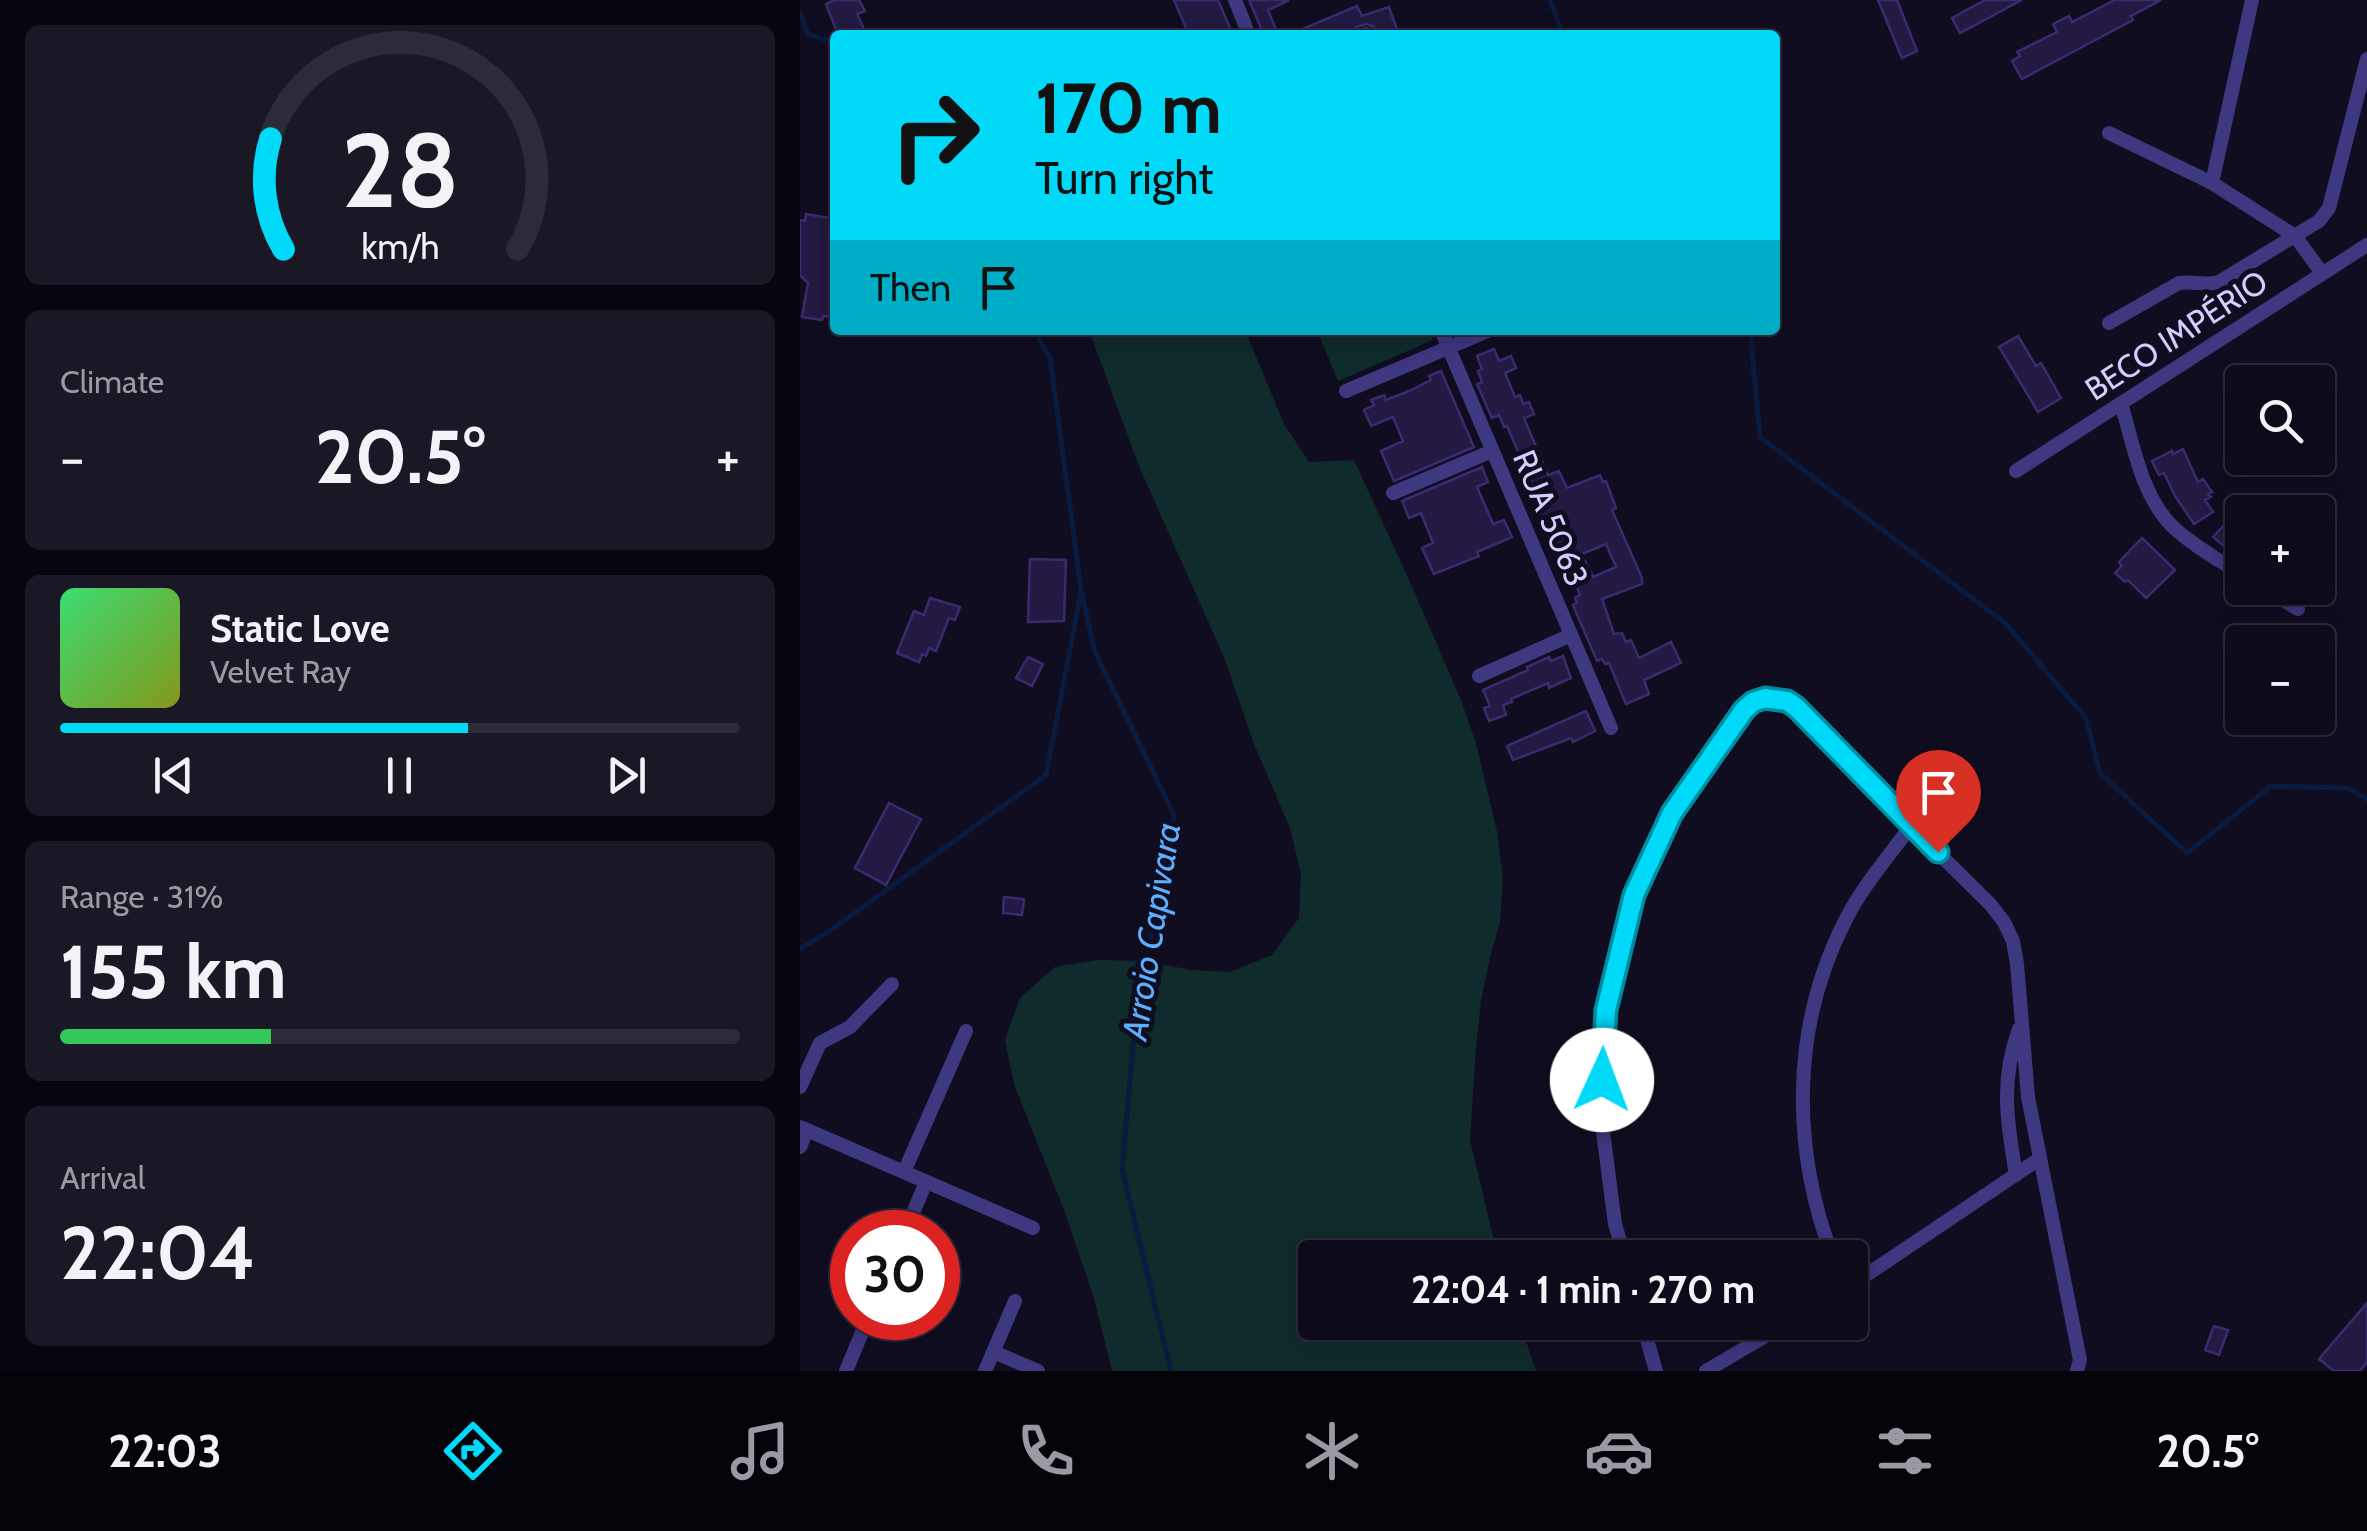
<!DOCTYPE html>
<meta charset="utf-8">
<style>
body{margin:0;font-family:Cabin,sans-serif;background:#1b1826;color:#f1f3f6;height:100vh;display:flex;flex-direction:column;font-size:38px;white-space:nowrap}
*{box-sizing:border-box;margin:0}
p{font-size:32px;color:#9a9aa2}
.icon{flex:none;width:55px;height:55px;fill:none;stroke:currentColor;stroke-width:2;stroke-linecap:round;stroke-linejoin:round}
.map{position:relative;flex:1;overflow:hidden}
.side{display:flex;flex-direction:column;gap:25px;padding:25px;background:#07060e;width:800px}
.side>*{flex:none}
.banner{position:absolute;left:30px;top:30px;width:950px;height:305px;border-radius:10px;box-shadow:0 5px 25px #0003,0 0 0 2px #2d2b38;background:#01d9f8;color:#111;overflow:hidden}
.controls{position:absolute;left:1425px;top:365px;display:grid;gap:20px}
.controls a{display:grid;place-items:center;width:110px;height:110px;border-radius:10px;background:#0d0a19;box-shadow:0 5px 25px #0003,0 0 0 2px #2d2b38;font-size:50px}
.speed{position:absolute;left:30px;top:1210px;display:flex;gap:20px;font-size:50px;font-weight:700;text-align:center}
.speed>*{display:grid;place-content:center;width:130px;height:130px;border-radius:50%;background:#0d0a19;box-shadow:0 5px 25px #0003,0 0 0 2px #2d2b38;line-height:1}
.speed .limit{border:15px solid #d22;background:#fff;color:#111}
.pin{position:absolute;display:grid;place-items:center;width:85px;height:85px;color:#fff;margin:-102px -42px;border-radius:50% 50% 50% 0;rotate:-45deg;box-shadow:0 0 10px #0007}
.pin .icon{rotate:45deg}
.me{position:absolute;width:110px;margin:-55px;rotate:2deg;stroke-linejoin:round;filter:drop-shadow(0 0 8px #0008)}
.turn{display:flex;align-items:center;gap:35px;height:210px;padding:0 40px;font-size:45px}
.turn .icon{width:130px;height:130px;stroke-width:2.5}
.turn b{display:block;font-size:70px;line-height:85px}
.then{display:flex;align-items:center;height:95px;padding:0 40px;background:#0003;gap:20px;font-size:38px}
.big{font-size:75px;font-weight:700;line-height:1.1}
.side .card{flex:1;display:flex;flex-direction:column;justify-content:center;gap:15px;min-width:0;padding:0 35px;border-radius:15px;background:#1b1826}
.side .dial{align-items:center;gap:0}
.dial svg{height:260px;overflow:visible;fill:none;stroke:#2d2b38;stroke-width:7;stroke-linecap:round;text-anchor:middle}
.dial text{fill:#f1f3f6;stroke:none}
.song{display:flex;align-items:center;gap:30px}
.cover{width:120px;height:120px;border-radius:15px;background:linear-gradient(135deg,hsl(140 70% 55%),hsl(70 70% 35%))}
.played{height:10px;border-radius:5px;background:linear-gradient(90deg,#01d9f8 60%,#2d2b38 60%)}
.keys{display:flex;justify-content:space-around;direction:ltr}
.heat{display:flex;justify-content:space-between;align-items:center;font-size:55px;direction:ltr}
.charge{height:15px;border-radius:8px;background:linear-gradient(90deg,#34c759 31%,#2d2b38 0)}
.trip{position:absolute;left:498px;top:1240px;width:570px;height:100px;border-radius:10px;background:#0d0a19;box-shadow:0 5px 25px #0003,0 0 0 2px #2d2b38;font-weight:700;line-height:100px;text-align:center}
.menu{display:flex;height:160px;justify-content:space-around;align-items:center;background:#05040a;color:#9a9aa2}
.menu .icon{width:70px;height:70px}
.menu .on{color:#01d9f8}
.menu b{font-size:45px;color:#f1f3f6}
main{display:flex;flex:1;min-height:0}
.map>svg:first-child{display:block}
.green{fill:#102b2b}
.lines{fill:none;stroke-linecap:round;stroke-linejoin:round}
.stream{stroke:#091b3e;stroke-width:5}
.building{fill:#231942;stroke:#3a2b6e;stroke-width:2.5;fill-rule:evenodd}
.street{stroke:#3d3880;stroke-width:14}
.route-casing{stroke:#018da1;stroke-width:25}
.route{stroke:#01d9f8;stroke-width:18}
.labels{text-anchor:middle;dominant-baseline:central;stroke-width:10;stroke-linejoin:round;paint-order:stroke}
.street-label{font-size:32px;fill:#d4ceff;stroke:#110d21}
.water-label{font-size:35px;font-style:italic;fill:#5cafff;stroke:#110d21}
</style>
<main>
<section class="side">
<div class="card dial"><svg viewBox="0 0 100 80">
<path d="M14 69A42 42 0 1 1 86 69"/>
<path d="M14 69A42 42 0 0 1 10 35" stroke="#01d9f8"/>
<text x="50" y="56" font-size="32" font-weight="700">28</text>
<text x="50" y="72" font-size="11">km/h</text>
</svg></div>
<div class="card"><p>Climate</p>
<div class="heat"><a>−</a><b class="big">20.5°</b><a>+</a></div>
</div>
<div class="card">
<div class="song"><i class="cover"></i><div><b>Static Love</b><p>Velvet Ray</p></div></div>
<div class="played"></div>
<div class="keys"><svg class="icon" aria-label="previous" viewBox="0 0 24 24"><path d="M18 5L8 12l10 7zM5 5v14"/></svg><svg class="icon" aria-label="pause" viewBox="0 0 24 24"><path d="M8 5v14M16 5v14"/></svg><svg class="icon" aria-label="next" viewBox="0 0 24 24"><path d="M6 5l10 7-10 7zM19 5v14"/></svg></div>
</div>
<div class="card"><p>Range · 31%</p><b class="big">155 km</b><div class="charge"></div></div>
<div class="card"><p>Arrival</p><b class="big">22:04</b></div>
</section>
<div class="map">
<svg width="1567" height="1371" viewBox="0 0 1567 1371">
<rect width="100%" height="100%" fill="#110d21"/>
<path class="green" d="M289,330H445L484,424L509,462L554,460L606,573L661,700L676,743L697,832L703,878L700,922L690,957L681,1001L676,1047L670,1140L698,1257L515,1258V1322L720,1323L736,1371H312L293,1295L264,1210L214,1084L205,1040L220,998L255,967L299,960L345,961L391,970L430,972L472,955L499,918L501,874L490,828L454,744L424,657L338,464Z
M517,330H629L633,340L538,381Z"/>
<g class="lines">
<path class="stream" d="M750,0L763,35
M0,13L8,34L35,43
M234,330L250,358L281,590L295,652L374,815L336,1013L322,1169L371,1371
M950,330L960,437L1205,623L1286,718L1300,773L1387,853L1471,786L1548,788L1567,799
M0,949L28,932L246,775L281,592"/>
</g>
<path class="building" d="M35,0H59L65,11L57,14L64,29L49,35H38L26,4Z
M374,0H418L433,35H389Z
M449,0H489L468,10L478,35H464Z
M1078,0H1097L1117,51L1102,58Z
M1185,0H1222L1160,33L1152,18Z
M1315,0H1361L1331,16L1333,20L1222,79L1212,61L1220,56L1217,52L1257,32L1253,24L1269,16L1272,22Z
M557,6L562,16L589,7L599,35H576L574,27L567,24L556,27L553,35H488Z
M6,214L35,219V318L23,316L22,320L2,317L8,283L0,275V220L5,221Z
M1218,336L1236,366L1241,363L1261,398L1238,412L1199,347Z
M694,349L699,361L711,356L716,368L705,373L715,397L720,395L723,404L729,402L734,414L724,418L748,475L759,471L767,488L800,475L803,482L806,481L816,508L812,510L842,578V584L802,599L814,634L822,633L826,642L831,640L839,658L871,642L881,663L844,680L849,694L826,704L809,663L805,664L802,659L797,661L773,605L777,603L775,598L780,595L751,527L745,529L736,507L741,505L707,426L704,427L699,415L692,418L677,384L682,382L678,371L682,369L677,356ZM806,544L816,567L793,577L782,554Z
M641,371L674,447L594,481L581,451L603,441L593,417L571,426L564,410L574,405L571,400L584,395L586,400L609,391L631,380L629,376Z
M1383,449L1398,482L1403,479L1412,492L1408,494L1411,497L1405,500L1413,512L1394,524L1375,496L1364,473L1359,475L1352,461L1372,451L1373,454Z
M682,467L688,482L677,487L693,524L704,520L712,537L677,552L679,556L634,574L622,548L633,543L621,513L609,518L602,501Z
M1435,514L1442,521V561L1413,537Z
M1342,538L1375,570L1346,598L1328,580L1325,582L1315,573L1322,566L1319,562Z
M230,559L266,560L264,621L228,622Z
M130,598L160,607L155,620L149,618L136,651L129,648L126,656L122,654L119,662L97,653L114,611L124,615Z
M763,656L771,678L749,688L748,683L711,699L712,702L703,705L706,715L689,721L684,708L690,706L683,690L728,670L727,667L749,657L751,661Z
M228,657L243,664L232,686L216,678Z
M786,711L795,731L773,742L771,738L713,760L707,746Z
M89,803L121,819L86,885L55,868Z
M204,897L224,899L222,915L203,913Z
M1567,1303V1362L1560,1371H1534L1519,1359Z
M1414,1326L1428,1330L1419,1355L1405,1350Z"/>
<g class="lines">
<path class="street" d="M435,0L449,35
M563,35L566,34
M1309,133L1412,183L1495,236L1522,273
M1412,183L1452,0
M1309,323L1379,283C1394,281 1405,286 1419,282L1519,221L1529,208L1567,59
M641,330L811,728
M546,391L690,330
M1321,403C1333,443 1341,495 1372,526C1392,545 1419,560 1442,575
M1216,471L1567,245
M593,493L692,451
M1463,588L1498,609
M679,676L771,635
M0,1087L20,1043L50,1027L92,984
M0,1127L233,1228
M0,1147L7,1130
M104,1172L166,1031
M1216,1175C1207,1122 1200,1081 1219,1029
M105,1232L126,1182
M825,1258L815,1224L801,1116L806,1010L834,895L873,813L937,718L953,703L965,699L987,701L996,707L1111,826L1190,904L1204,922L1213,941L1217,964L1228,1097L1280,1360L1277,1371
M1033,1258C991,1148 991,1027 1045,921C1062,887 1088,857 1111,826
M1050,1286L1239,1159
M842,1322L856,1371
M194,1352L238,1371
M46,1371L68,1318
M185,1371L215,1301
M906,1371L989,1322"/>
</g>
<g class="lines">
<g class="route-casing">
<path id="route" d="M802,1080L806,1010L834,895L872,813L944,710L953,702L965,698L987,701L996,707L1138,852"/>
</g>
<use href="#route" class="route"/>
</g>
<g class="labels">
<g class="street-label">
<text transform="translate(1376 335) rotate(-33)">BECO IMPÉRIO</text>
<text transform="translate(751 518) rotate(67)">RUA 5063</text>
</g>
<g class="water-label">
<text transform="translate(351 931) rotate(-81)">Arroio Capivara</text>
</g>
</g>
</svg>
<div class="controls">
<a><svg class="icon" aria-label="search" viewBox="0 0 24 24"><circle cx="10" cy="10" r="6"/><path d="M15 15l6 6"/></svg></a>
<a>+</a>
<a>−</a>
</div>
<div class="speed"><div class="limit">30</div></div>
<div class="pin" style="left:1138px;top:852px;background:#d93025"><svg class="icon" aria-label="arrive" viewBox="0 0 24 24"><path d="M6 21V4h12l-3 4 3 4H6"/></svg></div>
<svg class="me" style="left:802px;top:1080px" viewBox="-20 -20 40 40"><circle r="19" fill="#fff"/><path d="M0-13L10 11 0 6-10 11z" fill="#01d9f8"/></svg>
<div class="trip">22:04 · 1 min · 270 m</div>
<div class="banner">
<div class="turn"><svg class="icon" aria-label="right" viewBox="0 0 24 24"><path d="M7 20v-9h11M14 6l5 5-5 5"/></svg><div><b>170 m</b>Turn right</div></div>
<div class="then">Then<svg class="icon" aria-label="arrive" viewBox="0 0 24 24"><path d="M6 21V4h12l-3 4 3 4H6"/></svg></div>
</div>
</div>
</main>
<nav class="menu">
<b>22:03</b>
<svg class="icon on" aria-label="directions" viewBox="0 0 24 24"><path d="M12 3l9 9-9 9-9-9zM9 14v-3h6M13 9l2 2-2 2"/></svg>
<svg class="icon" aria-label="music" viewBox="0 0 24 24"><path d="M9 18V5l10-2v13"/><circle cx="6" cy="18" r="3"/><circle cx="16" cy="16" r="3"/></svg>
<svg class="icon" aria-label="phone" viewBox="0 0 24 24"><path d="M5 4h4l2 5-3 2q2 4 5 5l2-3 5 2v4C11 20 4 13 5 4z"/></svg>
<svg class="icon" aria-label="climate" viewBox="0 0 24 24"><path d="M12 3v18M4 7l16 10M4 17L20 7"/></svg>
<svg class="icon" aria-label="car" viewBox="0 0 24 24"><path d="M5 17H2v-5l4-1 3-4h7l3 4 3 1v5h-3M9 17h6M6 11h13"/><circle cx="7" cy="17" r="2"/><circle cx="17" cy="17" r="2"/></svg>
<svg class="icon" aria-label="filters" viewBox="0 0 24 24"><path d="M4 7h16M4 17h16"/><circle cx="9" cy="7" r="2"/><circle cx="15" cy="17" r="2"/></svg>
<b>20.5°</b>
</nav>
